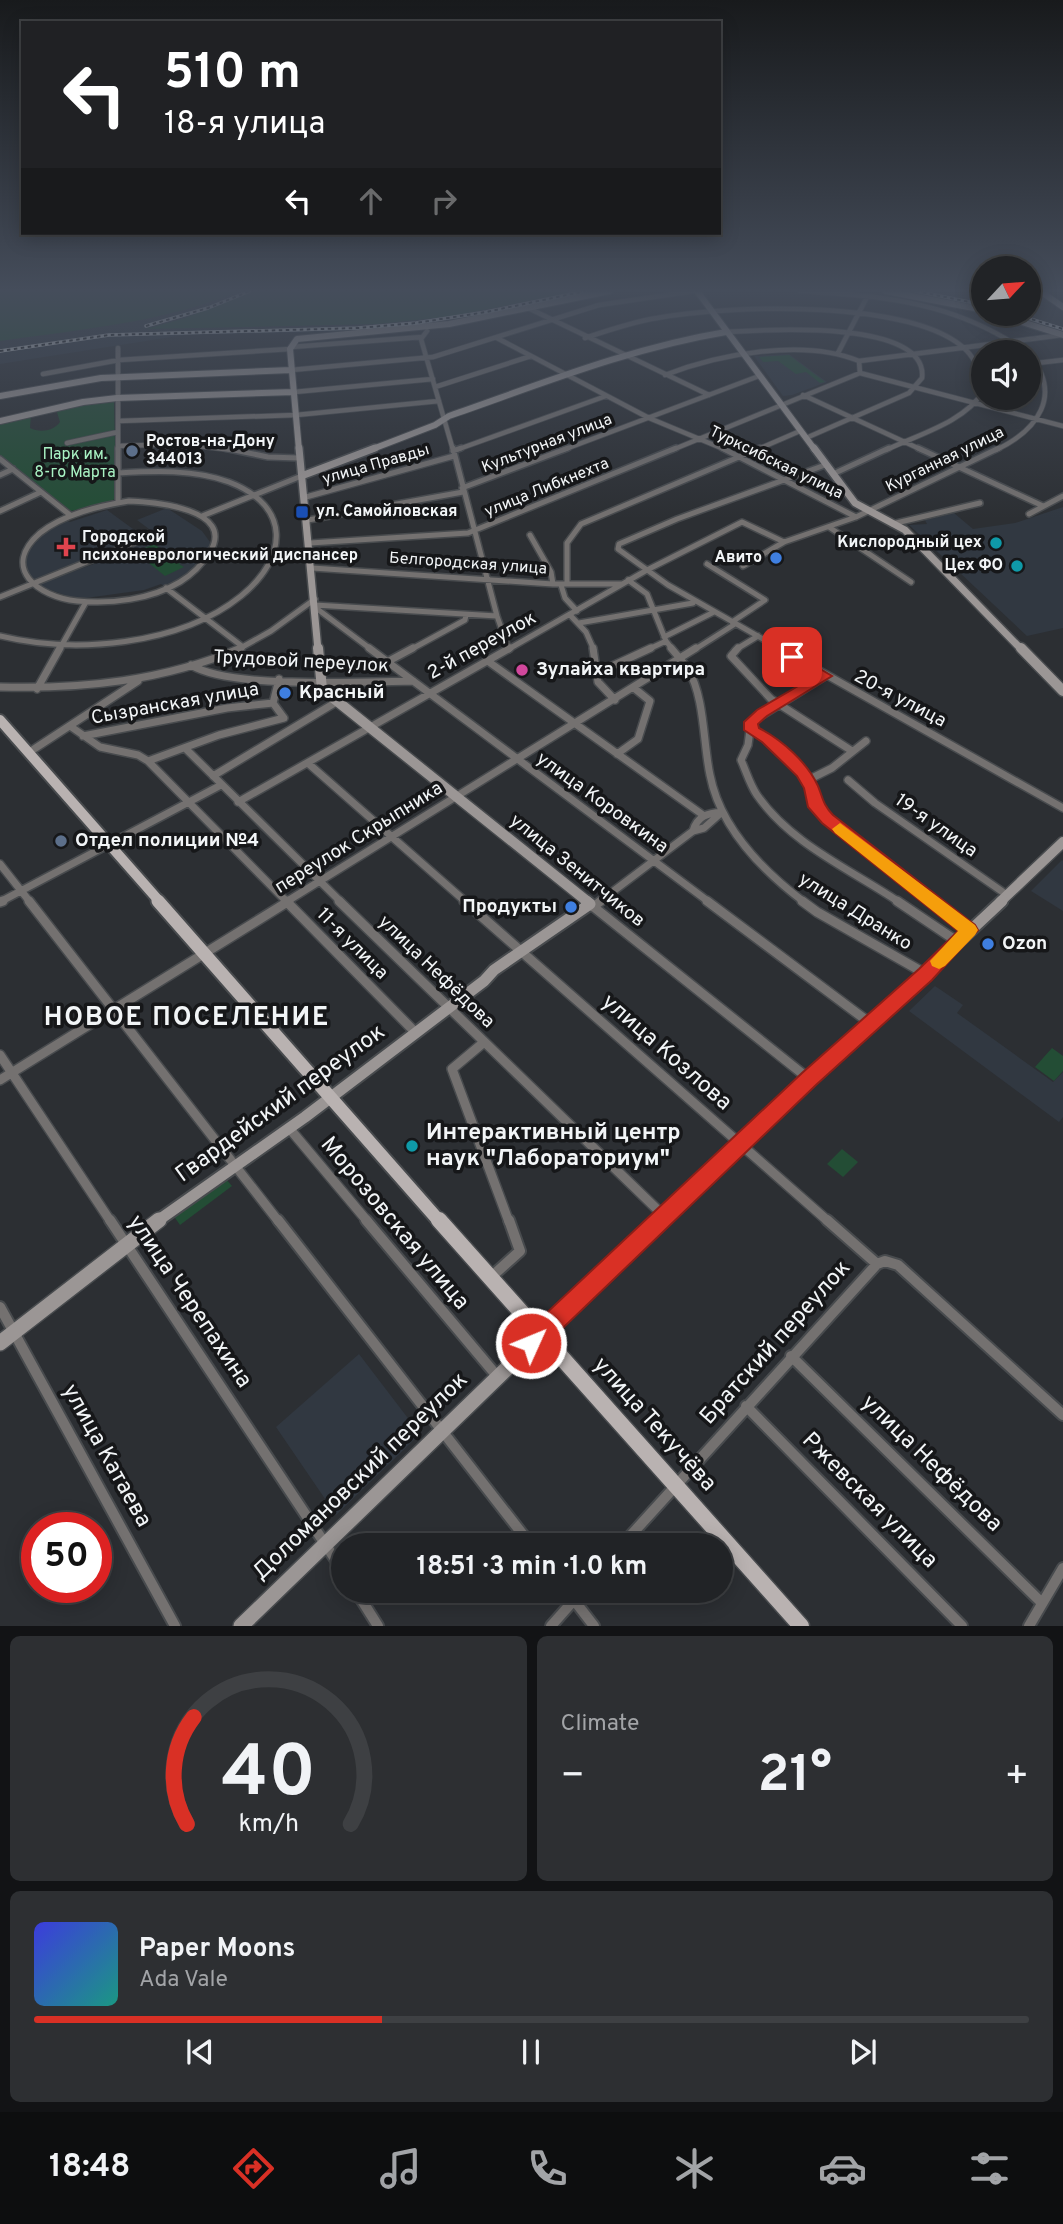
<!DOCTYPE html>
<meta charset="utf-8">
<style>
body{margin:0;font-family:Overpass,sans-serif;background:#2d2f32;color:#f1f3f6;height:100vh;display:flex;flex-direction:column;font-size:26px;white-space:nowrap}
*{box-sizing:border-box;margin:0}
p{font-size:23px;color:#a2a4a7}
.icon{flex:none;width:38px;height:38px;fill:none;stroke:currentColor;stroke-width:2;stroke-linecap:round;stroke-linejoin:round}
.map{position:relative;height:1626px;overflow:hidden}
.side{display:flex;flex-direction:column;gap:10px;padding:10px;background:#121315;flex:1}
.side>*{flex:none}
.guide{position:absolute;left:21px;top:21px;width:700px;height:214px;border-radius:0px;box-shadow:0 4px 18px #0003,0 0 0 2px #3e4043;background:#202124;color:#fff;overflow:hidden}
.needle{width:46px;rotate:64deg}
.controls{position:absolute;left:971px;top:256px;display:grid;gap:14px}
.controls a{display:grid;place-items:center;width:70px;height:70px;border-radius:50%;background:#212326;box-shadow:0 4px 18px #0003,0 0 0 2px #3e4043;font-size:35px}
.speed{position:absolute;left:21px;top:1512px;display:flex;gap:14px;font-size:35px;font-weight:700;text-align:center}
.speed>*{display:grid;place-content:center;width:91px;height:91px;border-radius:50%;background:#212326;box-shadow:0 4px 18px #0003,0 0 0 2px #3e4043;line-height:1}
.speed .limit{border:10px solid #d22;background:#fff;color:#111}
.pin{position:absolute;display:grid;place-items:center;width:60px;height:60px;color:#fff;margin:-30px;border-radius:14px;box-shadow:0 4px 10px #0006}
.me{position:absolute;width:77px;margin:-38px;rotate:46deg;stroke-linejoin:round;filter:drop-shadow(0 0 5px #0008)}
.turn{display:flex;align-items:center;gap:24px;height:147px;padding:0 28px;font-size:32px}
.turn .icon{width:91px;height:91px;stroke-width:2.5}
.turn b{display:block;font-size:49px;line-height:60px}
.lanes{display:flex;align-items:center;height:66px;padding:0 28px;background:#0003;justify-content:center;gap:35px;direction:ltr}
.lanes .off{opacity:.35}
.big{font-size:52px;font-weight:700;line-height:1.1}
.side .card{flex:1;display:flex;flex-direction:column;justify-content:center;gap:10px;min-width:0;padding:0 24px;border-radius:10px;background:#2d2f32}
.side .dial{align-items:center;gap:0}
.dial svg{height:182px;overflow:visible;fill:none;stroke:#3e4043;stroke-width:7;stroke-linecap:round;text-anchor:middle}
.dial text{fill:#f1f3f6;stroke:none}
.song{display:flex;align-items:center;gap:21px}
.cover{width:84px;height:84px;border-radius:10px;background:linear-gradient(135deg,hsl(240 70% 55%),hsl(170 70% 35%))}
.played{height:7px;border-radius:4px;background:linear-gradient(90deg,#d93025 35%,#3e4043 35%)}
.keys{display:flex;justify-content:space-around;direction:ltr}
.heat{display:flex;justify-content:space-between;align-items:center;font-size:38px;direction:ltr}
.side .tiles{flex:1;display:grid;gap:10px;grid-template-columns:1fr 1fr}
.card:last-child{grid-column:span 2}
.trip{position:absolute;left:331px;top:1533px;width:402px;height:70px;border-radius:35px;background:#212326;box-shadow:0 4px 18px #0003,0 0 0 2px #3e4043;font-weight:700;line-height:70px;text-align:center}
.tab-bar{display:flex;height:112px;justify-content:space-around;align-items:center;background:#0d0e0f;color:#a2a4a7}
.tab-bar .icon{width:49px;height:49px}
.tab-bar .on{color:#d93025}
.tab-bar b{font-size:32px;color:#f1f3f6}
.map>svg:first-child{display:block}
.built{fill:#313841}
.green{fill:#234d35}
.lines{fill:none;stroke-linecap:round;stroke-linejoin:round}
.street-far4-casing{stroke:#484b4e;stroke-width:6}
.street-far3-casing{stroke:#484b4e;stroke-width:8}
.street-far2-casing{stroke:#484b4e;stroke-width:10}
.street-far1-casing{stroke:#484b4e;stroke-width:12}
.street-casing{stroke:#484b4e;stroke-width:14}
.secondary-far4-casing{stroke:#484b4e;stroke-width:8}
.secondary-far3-casing{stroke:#484b4e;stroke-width:10}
.secondary-far2-casing{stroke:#484b4e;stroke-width:13}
.secondary-far1-casing{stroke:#484b4e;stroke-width:15}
.secondary-casing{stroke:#484b4e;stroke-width:18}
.primary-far3-casing{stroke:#484b4e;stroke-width:8}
.primary-far2-casing{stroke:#484b4e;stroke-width:14}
.primary-far1-casing{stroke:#484b4e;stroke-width:17}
.primary-casing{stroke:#484b4e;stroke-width:19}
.street-far4{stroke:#747170;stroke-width:4.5}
.street-far3{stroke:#747170;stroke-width:5}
.street-far2{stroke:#747170;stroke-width:7}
.street-far1{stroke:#747170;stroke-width:9}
.street{stroke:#747170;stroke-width:10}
.secondary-far4{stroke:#9b9695;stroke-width:6}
.secondary-far3{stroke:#9b9695;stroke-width:7}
.secondary-far2{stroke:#9b9695;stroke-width:10}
.secondary-far1{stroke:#9b9695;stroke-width:11}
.secondary{stroke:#9b9695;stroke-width:15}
.primary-far3{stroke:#b9b2b1;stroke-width:6}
.primary-far2{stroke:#b9b2b1;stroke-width:10}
.primary-far1{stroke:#b9b2b1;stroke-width:13}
.primary{stroke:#b9b2b1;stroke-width:16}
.rail-casing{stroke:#cacdcf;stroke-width:3.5}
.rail{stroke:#161719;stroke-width:2;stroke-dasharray:3.5;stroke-linecap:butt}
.route{fill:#d93025;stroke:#8d1f18;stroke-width:2}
.slow{fill:#f59e0b}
.service-dot{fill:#5c6f8a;stroke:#161719;stroke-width:2.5}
.transit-dot{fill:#1a4fb4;stroke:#161719;stroke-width:2.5}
.culture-dot{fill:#0f9aa8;stroke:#161719;stroke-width:2.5}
.health-dot{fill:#e0444e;stroke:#161719;stroke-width:2.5}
.shop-dot{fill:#3f7fe0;stroke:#161719;stroke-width:2.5}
.hotel-dot{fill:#d1479c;stroke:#161719;stroke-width:2.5}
.labels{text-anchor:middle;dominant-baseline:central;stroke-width:7;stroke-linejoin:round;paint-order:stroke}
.far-poi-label{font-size:16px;font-weight:bold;fill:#f2f5f7;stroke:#161719;text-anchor:start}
.far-street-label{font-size:16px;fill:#f2f5f7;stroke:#161719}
.far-park-label{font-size:16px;fill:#a9f3c4;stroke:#161719}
.street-label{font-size:19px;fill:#f2f5f7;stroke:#161719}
.poi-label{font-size:19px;font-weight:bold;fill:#f2f5f7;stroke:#161719;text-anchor:start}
.near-street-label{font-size:23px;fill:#f2f5f7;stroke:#161719}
.near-poi-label{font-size:23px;font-weight:bold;fill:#f2f5f7;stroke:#161719;text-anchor:start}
.district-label{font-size:26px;font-weight:bold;letter-spacing:2px;fill:#f2f5f7;stroke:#161719}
</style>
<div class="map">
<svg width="1063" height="1626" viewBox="0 0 1063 1626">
<rect width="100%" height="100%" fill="#2c2f33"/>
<path class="built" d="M219,291H601L452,322L336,332L184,335L0,364V339Z
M789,354L827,382L792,395L783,396L754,356Z
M1063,507V628L1027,636L909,525L927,524L925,520L954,513L973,529L1015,523Z
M167,508L202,531L210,542L209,551L195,569L183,577L164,586L161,584L144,590L86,598L67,596L37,585L115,556L118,552L157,535L137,520Z
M107,510L144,537L34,581L28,578L24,565L29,551L42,535L66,520L70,522Z
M1062,860L1063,861V911L1031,891Z
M935,986L963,1005L957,1013L1053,1082L1063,1072V1117L1059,1122L909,1011Z
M359,1354L420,1434L336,1515L276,1427Z"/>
<path class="green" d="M0,291H240C162,323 82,329 0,341Z
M254,291H578L454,316L378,324L146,329L185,318Z
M789,355L825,382L820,383L806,372L796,374L778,361L763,362L759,357Z
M114,400L116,497L111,502L71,511L0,456V422L31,415L30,428C40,433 54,431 60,422L56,409Z
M154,544L181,562L179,564L184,567L165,576L135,552Z
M1052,1048L1063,1056V1071L1054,1081L1035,1067Z
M842,1149L858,1162L843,1177L827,1164Z
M225,1178L232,1186L180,1225L173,1215Z"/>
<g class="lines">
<g class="street-far4-casing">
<path id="street-far4" d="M800,291C883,296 957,302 1026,352
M526,307L709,395
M427,331L421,339L453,450
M726,332C761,330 929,318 922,378L909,393L806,438
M497,338L649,418L726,450
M585,338C609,330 632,322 657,318C726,305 916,298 967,351C974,358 979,370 984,378
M291,347L422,337
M118,348V450
M838,353L867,297
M859,361L1062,335
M1037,363L1063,360
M291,370L433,357L599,305L694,291
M860,373L1063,426
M43,374L119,360L290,349
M665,375C719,354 804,338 859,361L860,373L672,450
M435,387L531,356
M294,392L433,379
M803,395L922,450
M118,421L296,415L439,401
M67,443L118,432
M118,446L180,444L233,450
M456,450L606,396
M563,450L759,376
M756,450L800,431
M886,450C919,434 963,423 984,391
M996,450C1038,430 1063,395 1029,354"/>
</g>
<g class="street-far3-casing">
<path id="street-far3" d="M118,448V502
M224,448L268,457L299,458
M453,448L497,616L509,650
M722,448L856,517
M918,448L1043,506
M453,451L461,448
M0,459L70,515
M833,474L889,448
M0,475L13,469
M462,488L568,448
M306,497L454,456
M129,501C155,502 236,509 210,552C202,565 193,574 180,582C150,600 111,604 77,601C38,597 0,568 40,533C64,514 99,506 129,501Z
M0,511L41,492
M1029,514L1063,496
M202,516L304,475
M308,520L463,492
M892,524L980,503
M829,527L911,582
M530,535L551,572L553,584
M310,543L468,533L676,448
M707,564L765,600L732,622
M743,566L784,542L856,517L999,448
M312,568L553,584H622
M628,580L647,594L666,641L673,650
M567,584V543L581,524L760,448
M561,585L565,598L577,611
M166,588L243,647
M0,597L153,535
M315,605L497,616
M316,608L372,650
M570,615L586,632L594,650
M579,623L693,603
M0,636C74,654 179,646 241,596C288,558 292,506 229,482C194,469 154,471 118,473
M664,637L714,612
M59,650L86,602
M237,650L271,631L315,599
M410,650L465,620L466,615
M507,650L647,570L742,522L784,542
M647,650L666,641
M694,650L735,624
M735,650L758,636
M782,650L668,585L618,549L619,544L677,519L825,465"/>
</g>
<g class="street-far2-casing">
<path id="street-far2" d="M369,648L709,902
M593,648L598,682L615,700
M671,648C677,655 683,662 688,669C705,698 703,743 710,775C720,827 763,871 804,902
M738,648L731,656L771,699L852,751
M779,648L1063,808
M387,662L413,648
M489,662L703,815
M191,665C230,689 362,682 413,681
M599,672L651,648
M825,676L751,722L748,745L741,760C746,771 750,785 757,795C791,844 850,869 899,902
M0,687C84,689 163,681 241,648
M37,689L60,648
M70,726L100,747L138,755L148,761L219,735L284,718L273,703L279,679
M751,730C773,743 798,760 809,784C815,797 817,808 827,819L934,902
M83,736L227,708L273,703
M186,749L341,902
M28,753L138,681
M617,754L638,739L650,701L634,688
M148,761L287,902
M309,764L466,902
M213,776L338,701
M808,780L832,768L866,741
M848,780L875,803L1007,895
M238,802L510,648
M693,831C697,816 708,813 722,812
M0,864L30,902
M0,902L221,785
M286,902L696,648
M599,902L693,831L704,828L722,812"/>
</g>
<g class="street-far1-casing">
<path id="street-far1" d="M29,901L279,1222
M286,901L415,1032
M339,901L665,1217
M464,901L829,1222
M707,901L870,1023
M802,901L817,912L926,974
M897,901L958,942
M931,901L969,930
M0,902L3,901
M590,904L809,1079
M593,907L601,901
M483,1043L452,1069L509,1222
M0,1055L111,1222
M0,1080L289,901
M289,1128L368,1222"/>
</g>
<g class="street-casing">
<path id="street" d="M110,1220L343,1571
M278,1220L531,1545
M366,1220L497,1376
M827,1220L877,1264L885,1261L898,1265L1063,1415
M490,1278L520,1251L509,1220
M0,1307L175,1626
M791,1356L1042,1603
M746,1406L962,1626
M622,1545L877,1264
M356,1591L378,1626
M567,1591L594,1626
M551,1626L582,1591
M1029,1626L1063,1568"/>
</g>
<g class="secondary-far4-casing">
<path id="secondary-far4" d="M697,291L815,450
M885,291L984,310
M993,313L1063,335
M0,396L101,378L291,370
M0,421L83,402L117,398L294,392
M299,450L290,349L297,339L449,324L610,291
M370,450L435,425L449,416C541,384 630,348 726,332"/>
</g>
<g class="secondary-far3-casing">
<path id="secondary-far3" d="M299,448L318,650
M814,448L855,503L905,530L1022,650
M304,475L375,448"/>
</g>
<g class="secondary-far2-casing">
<path id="secondary-far2" d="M318,648L322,689L588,902
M1021,648L1063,691
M1000,902L1063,842"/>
</g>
<g class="secondary-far1-casing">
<path id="secondary-far1" d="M156,1222L305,1117L484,981L494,970L590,904L586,901
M659,1222L1002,901"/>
</g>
<g class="secondary-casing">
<path id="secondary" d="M0,1343L159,1220
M241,1626L660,1220"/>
</g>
<g class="primary-far3-casing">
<path id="primary-far3" d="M1040,291L1063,307"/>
</g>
<g class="primary-far2-casing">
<path id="primary-far2" d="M0,720L160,902"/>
</g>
<g class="primary-far1-casing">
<path id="primary-far1" d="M158,901L440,1222"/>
</g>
<g class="primary-casing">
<path id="primary" d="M439,1220L801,1626"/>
</g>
<use href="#street-far4" class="street-far4"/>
<use href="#street-far3" class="street-far3"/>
<use href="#street-far2" class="street-far2"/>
<use href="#street-far1" class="street-far1"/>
<use href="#street" class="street"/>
<use href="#secondary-far4" class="secondary-far4"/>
<use href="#secondary-far3" class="secondary-far3"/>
<use href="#secondary-far2" class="secondary-far2"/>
<use href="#secondary-far1" class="secondary-far1"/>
<use href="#secondary" class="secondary"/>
<use href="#primary-far3" class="primary-far3"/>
<use href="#primary-far2" class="primary-far2"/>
<use href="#primary-far1" class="primary-far1"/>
<use href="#primary" class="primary"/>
<g class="rail-casing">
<path id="rail" d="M916,291L984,305
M1012,313L1063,329
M146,326L208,308L250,291
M0,351L109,335L358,328L416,323L486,312L586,291"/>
</g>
<use href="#rail" class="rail"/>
</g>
<linearGradient id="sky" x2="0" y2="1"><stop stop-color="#181a1c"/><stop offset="0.56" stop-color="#454d5b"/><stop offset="1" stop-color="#454d5b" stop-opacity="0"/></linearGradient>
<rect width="1063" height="519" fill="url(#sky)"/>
<path class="route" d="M792,652L832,676L767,716L758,724L759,728C782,740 807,762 818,786C823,798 823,805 833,815L975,925L978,930L932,980L816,1085L539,1351L531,1355L523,1351L519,1343L523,1335L802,1073L919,969L958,931L822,823L808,807L804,788L797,776L762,742L744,730V722L757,710L815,676L787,660L785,657Z"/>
<path class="slow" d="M840,823L975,925L978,930L975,935L945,966L939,969L932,966L930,961L958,931L835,833L832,829Z"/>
<g class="service-dot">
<circle cx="132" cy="451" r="7"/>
<circle cx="61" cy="841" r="7"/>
</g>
<rect class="transit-dot" x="295" y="505" width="14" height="14" rx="3.5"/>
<g class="culture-dot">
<circle cx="996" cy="543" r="7"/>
<circle cx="1017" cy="566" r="7"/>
<circle cx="412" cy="1146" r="7"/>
</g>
<path class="health-dot" d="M62.5 536.5h7v7h7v7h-7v7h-7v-7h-7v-7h7z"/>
<g class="shop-dot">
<circle cx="776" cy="558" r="7"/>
<circle cx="285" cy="693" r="7"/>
<circle cx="571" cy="907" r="7"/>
<circle cx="988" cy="944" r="7"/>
</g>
<circle class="hotel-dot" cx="522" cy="670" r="7"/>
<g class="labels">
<g class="far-poi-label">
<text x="146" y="442">Ростов-на-Дону<tspan x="146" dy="18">344013</tspan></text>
<text x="316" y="512">ул. Самойловская</text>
<text x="82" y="538">Городской<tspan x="82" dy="18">психоневрологический диспансер</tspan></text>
<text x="982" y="543" text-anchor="end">Кислородный цех</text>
<text x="762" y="558" text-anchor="end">Авито</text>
<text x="1003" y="566" text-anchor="end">Цех ФО</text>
</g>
<g class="far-street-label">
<text transform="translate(547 444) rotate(-21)">Культурная улица</text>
<text transform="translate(945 460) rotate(-26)">Курганная улица</text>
<text transform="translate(776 463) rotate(26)">Турксибская улица</text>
<text transform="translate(376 465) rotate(-16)">улица Правды</text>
<text transform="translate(547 488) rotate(-22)">улица Либкнехта</text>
<text transform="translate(468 564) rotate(4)">Белгородская улица</text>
</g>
<g class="far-park-label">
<text x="75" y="455">Парк им.<tspan x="75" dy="18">8-го Марта</tspan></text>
</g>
<g class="street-label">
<text transform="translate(482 646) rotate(-29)">2-й переулок</text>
<text transform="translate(301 662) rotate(3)">Трудовой переулок</text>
<text transform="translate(900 699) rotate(28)">20-я улица</text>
<text transform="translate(175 704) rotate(-10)">Сызранская улица</text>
<text transform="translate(602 803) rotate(36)">улица Коровкина</text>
<text transform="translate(936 826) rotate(35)">19-я улица</text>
<text transform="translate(359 838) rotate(-32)">переулок Скрыпника</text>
<text transform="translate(577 871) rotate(39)">улица Зенитчиков</text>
<text transform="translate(855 912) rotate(32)">улица Дранко</text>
<text transform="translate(352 944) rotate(45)">11-я улица</text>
<text transform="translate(436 972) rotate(44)">улица Нефёдова</text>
</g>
<g class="poi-label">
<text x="536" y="670">Зулайха квартира</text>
<text x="299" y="693">Красный</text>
<text x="75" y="841">Отдел полиции №4</text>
<text x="557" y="907" text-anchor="end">Продукты</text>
<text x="1002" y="944">Ozon</text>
</g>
<g class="near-street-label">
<text transform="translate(666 1053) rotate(41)">улица Козлова</text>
<text transform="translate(281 1104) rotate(-36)">Гвардейский переулок</text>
<text transform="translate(394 1224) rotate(50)">Морозовская улица</text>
<text transform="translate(189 1302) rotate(56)">улица Черепахина</text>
<text transform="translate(776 1343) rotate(-48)">Братский переулок</text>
<text transform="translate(654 1425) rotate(48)">улица Текучёва</text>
<text transform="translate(106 1456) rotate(61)">улица Катаева</text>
<text transform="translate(931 1464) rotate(44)">улица Нефёдова</text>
<text transform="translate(361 1477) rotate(-44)">Доломановский переулок</text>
<text transform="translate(869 1501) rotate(45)">Ржевская улица</text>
</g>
<g class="near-poi-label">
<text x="426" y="1133">Интерактивный центр<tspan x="426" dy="26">наук "Лабораториум"</tspan></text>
</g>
<g class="district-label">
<text x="187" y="1018">НОВОЕ ПОСЕЛЕНИЕ</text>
</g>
</g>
</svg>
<div class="controls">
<a><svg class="needle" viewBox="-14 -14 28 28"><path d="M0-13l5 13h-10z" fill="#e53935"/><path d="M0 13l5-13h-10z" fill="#a2a4a7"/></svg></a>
<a><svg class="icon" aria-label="sound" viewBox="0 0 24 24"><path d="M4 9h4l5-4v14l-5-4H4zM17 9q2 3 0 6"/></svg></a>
</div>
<div class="speed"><div class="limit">50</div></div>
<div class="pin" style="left:792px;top:657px;background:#d93025"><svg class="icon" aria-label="arrive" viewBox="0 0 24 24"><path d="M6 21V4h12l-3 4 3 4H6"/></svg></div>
<svg class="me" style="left:531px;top:1343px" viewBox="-20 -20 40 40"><circle r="17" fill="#d93025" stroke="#fff" stroke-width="3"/><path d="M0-11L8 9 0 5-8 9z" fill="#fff"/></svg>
<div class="trip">18:51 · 3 min · 1.0 km</div>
<div class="guide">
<div class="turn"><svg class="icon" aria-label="left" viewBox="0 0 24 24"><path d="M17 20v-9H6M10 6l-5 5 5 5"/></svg><div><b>510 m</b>18-я улица</div></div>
<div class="lanes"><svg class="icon" aria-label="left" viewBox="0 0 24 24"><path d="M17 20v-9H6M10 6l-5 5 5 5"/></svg><svg class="icon off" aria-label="ahead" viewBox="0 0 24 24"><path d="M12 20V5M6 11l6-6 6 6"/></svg><svg class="icon off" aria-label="right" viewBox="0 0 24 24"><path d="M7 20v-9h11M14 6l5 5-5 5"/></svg></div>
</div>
</div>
<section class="side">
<div class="tiles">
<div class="card dial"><svg viewBox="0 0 100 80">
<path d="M14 69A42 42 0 1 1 86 69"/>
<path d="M14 69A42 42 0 0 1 17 22" stroke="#d93025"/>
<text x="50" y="56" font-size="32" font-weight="700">40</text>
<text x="50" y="72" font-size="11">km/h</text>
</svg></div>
<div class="card"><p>Climate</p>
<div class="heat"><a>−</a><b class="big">21°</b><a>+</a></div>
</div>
<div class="card">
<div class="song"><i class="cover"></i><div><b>Paper Moons</b><p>Ada Vale</p></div></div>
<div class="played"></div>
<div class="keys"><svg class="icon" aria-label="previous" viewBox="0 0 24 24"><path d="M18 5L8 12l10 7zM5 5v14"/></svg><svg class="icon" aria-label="pause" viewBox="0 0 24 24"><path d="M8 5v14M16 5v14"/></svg><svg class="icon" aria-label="next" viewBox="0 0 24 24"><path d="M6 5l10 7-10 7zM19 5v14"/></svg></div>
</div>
</div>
</section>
<nav class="tab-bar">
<b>18:48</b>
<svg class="icon on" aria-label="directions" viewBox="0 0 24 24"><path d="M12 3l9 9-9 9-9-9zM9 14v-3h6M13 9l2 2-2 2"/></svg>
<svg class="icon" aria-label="music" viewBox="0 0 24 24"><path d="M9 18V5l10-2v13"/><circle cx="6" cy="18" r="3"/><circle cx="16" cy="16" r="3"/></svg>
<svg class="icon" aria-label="phone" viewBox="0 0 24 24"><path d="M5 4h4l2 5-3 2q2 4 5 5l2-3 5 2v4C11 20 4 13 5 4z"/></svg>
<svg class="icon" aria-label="climate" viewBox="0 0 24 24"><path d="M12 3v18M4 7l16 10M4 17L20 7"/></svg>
<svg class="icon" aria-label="car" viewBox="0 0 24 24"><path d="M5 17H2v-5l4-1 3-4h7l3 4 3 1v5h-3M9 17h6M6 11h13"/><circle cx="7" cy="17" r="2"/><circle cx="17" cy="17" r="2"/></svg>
<svg class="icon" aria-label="filters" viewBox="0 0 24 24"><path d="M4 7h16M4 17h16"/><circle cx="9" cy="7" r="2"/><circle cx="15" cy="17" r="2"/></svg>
</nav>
